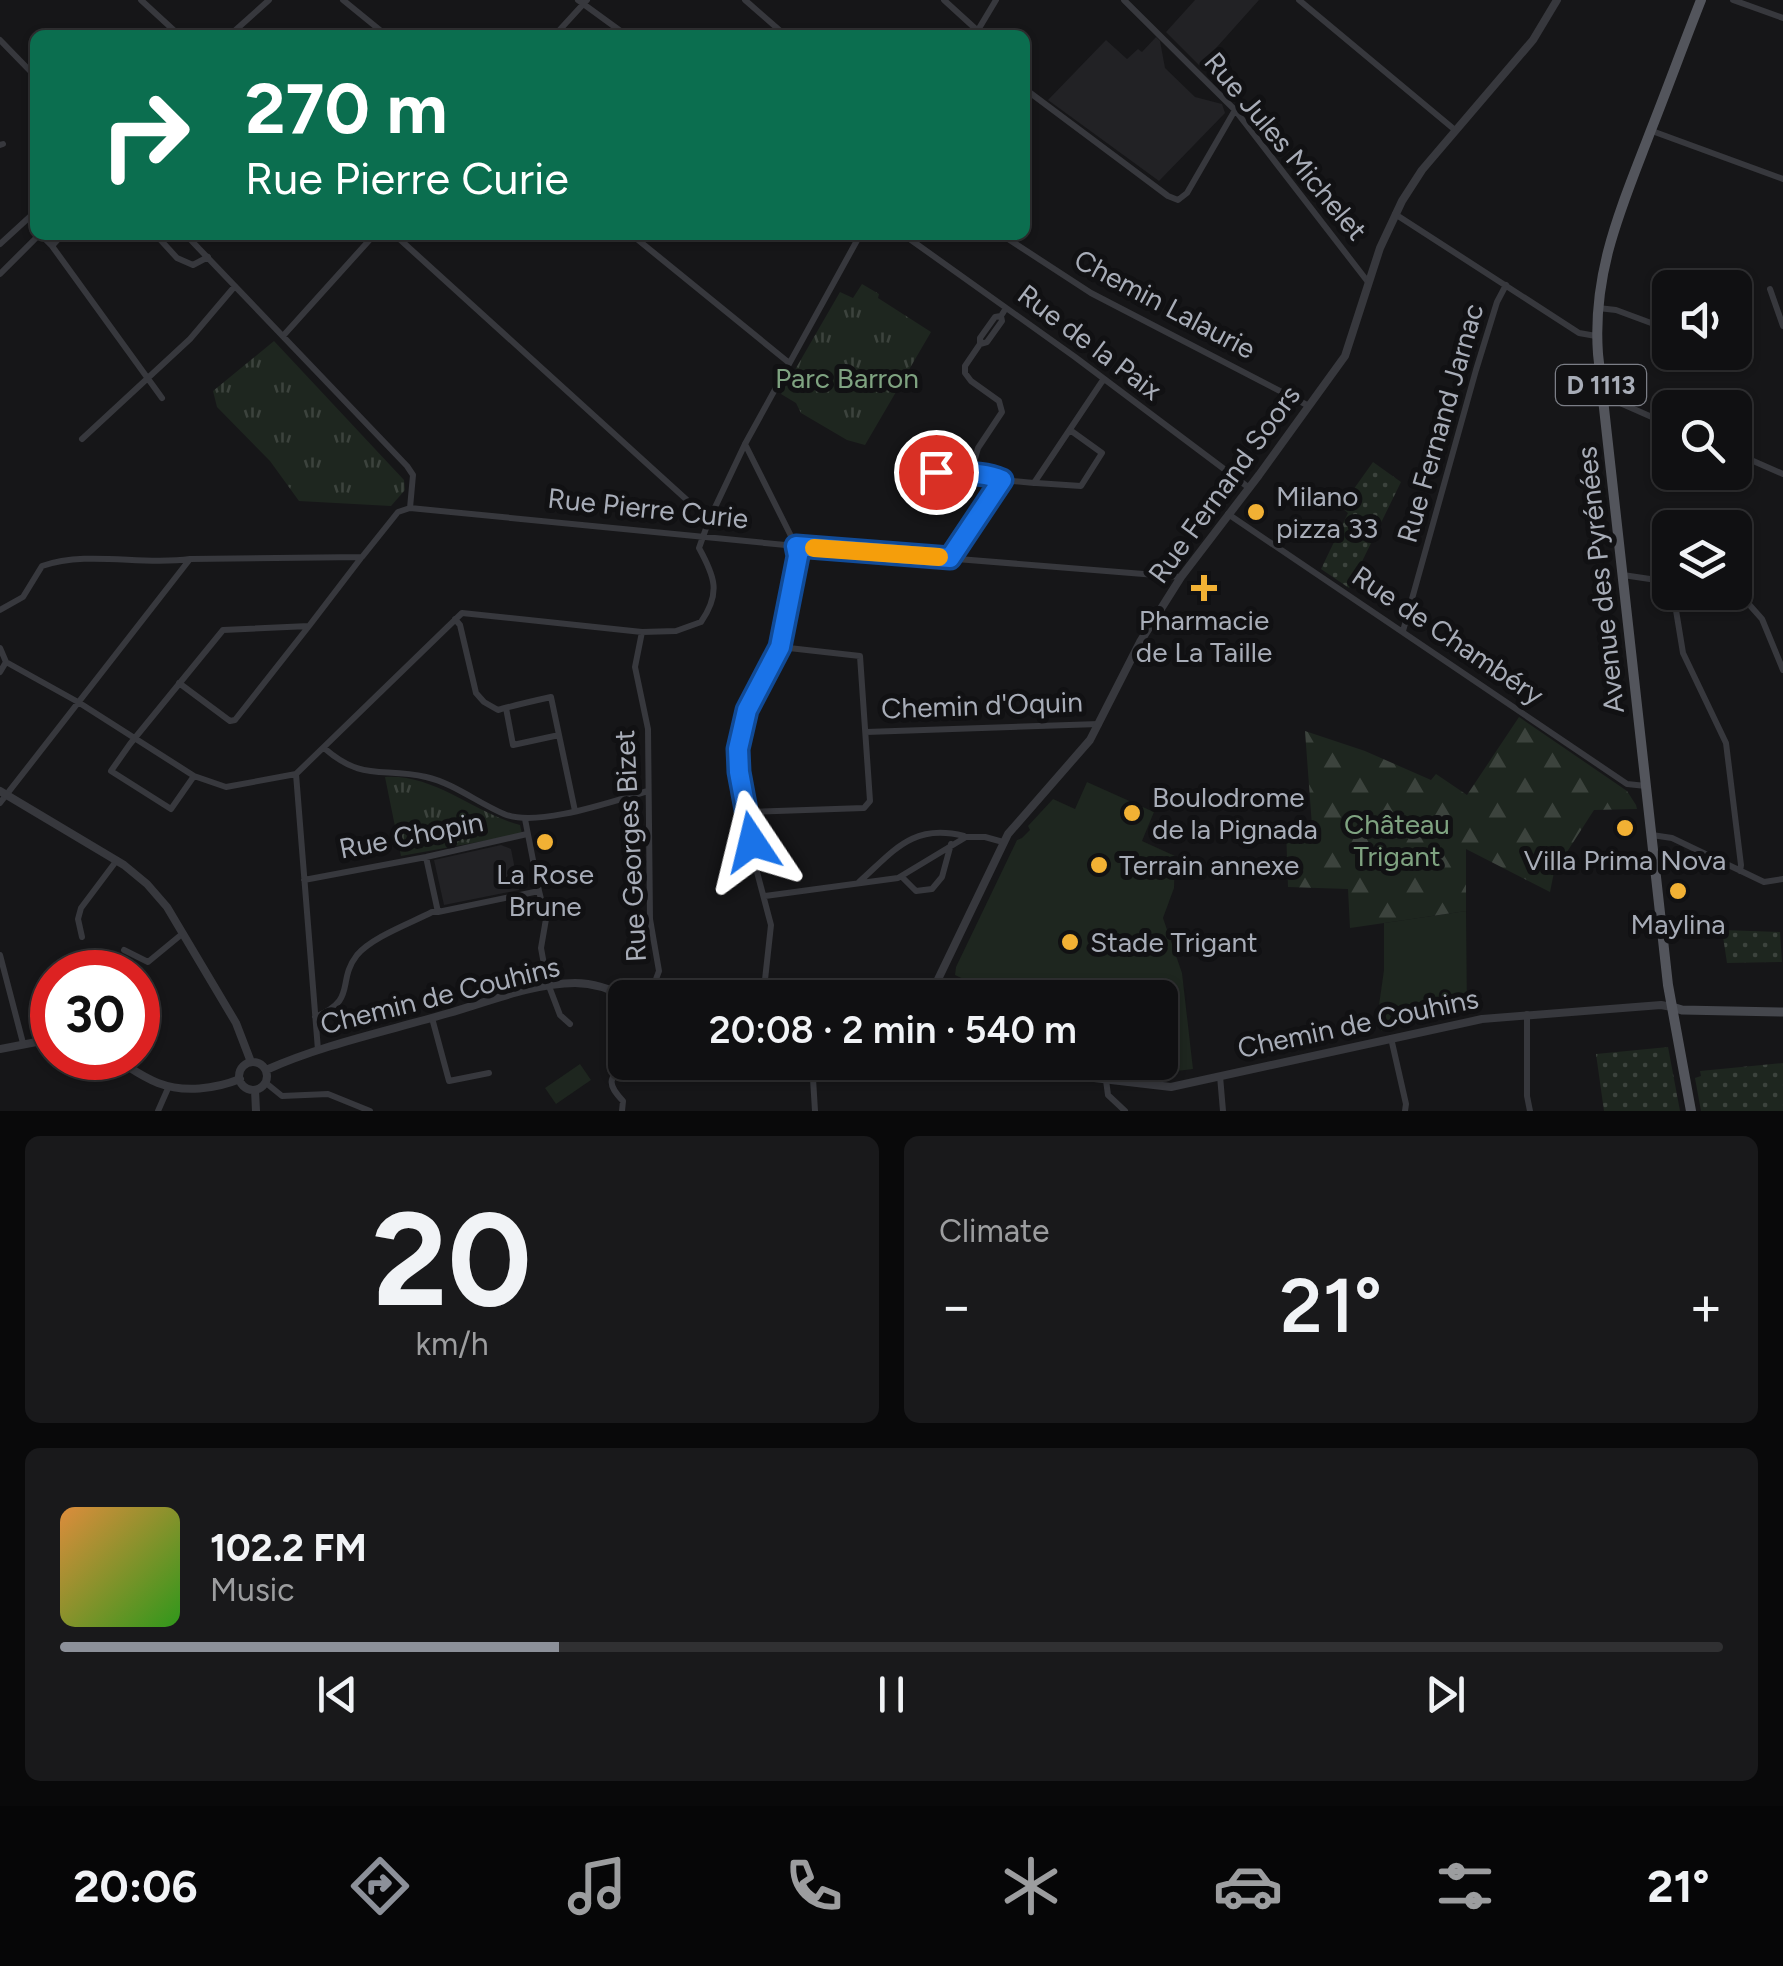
<!DOCTYPE html>
<meta charset="utf-8">
<style>
body{margin:0;font-family:Figtree,sans-serif;background:#19191b;color:#f1f3f6;height:100vh;display:flex;flex-direction:column;font-size:38px;white-space:nowrap}
*{box-sizing:border-box;margin:0}
p{font-size:32px;color:#9c9d9f}
.icon{flex:none;width:55px;height:55px;fill:none;stroke:currentColor;stroke-width:2;stroke-linecap:round;stroke-linejoin:round}
.map{position:relative;height:1111px;overflow:hidden}
.sheet{display:flex;flex-direction:column;gap:25px;padding:25px;background:#09090a;flex:1}
.sheet>*{flex:none}
.banner{position:absolute;left:30px;top:30px;width:1000px;height:210px;border-radius:15px;box-shadow:0 2px 8px #0004,0 0 0 2px #303032;background:#0b6e4f;color:#fff;overflow:hidden}
.controls{position:absolute;left:1652px;top:270px;display:grid;gap:20px}
.controls a{display:grid;place-items:center;width:100px;height:100px;border-radius:15px;background:#101012;box-shadow:0 2px 8px #0004,0 0 0 2px #303032;font-size:50px}
.speed{position:absolute;left:30px;top:950px;display:flex;gap:20px;font-size:50px;font-weight:700;text-align:center}
.speed>*{display:grid;place-content:center;width:130px;height:130px;border-radius:50%;background:#101012;box-shadow:0 2px 8px #0004,0 0 0 2px #303032;line-height:1}
.speed .limit{border:15px solid #d22;background:#fff;color:#111}
.pin{position:absolute;display:grid;place-items:center;width:85px;height:85px;color:#fff;margin:-42px;border:5px solid #fff;border-radius:50%;box-shadow:0 2px 10px #0007}
.me{position:absolute;width:110px;margin:-55px;rotate:350deg;stroke-linejoin:round;filter:drop-shadow(0 0 8px #0008)}
.turn{display:flex;align-items:center;gap:35px;height:210px;padding:0 50px;font-size:45px}
.turn .icon{width:130px;height:130px;stroke-width:2.5}
.turn b{display:block;font-size:70px;line-height:85px}
.big{font-size:75px;font-weight:600;line-height:1.1}
.sheet .widget{flex:1;display:flex;flex-direction:column;justify-content:center;gap:15px;min-width:0;padding:0 35px;border-radius:15px;background:#19191b}
.sheet .dial{align-items:center;gap:0}
.dial b{font-size:130px;line-height:1}
.song{display:flex;align-items:center;gap:30px}
.cover{width:120px;height:120px;border-radius:15px;background:linear-gradient(135deg,hsl(30 70% 55%),hsl(110 70% 35%))}
.played{height:10px;border-radius:5px;background:linear-gradient(90deg,#8c9099 30%,#303032 30%)}
.keys{display:flex;justify-content:space-around;direction:ltr}
.heat{display:flex;justify-content:space-between;align-items:center;font-size:55px;direction:ltr}
.sheet .tiles{flex:1;display:grid;gap:25px;grid-template-columns:1fr 1fr}
.widget:last-child{grid-column:span 2}
.trip{position:absolute;left:608px;top:980px;width:570px;height:100px;border-radius:15px;background:#101012;box-shadow:0 2px 8px #0004,0 0 0 2px #303032;font-weight:600;line-height:100px;text-align:center}
.tabs{display:flex;height:160px;justify-content:space-around;align-items:center;background:#060607;color:#9c9d9f}
.tabs .icon{width:70px;height:70px}
.tabs .current{color:#8c9099}
.tabs b{font-size:45px;color:#f1f3f6}
.map>svg:first-child{display:block}
.built{fill:#222225}
.grass{fill:#1e261f}
.forest{fill:url(#forest-firs)}
.park{fill:url(#park-tufts)}
.garden{fill:url(#garden-dots)}
.lines{fill:none;stroke-linecap:round;stroke-linejoin:round}
.minor{stroke:#37383d;stroke-width:6}
.tertiary{stroke:#37383d;stroke-width:8}
.secondary{stroke:#45474d;stroke-width:9}
.primary{stroke:#53555c;stroke-width:10}
.route-casing{stroke:#114b97;stroke-width:25}
.route{stroke:#1a73e8;stroke-width:18}
.slow{stroke:#f59e0b;stroke-width:18}
.poi-dot{fill:#f2b134;stroke:#111113;stroke-width:4}
.labels{text-anchor:middle;dominant-baseline:central;stroke-width:10;stroke-linejoin:round;paint-order:stroke}
.shield{fill:#111113;stroke:#7b7e86;stroke-width:2.5}
.shield-label{font-size:25px;font-weight:bold;fill:#a8adb8}
.street-label{font-size:28px;fill:#a8adb8;stroke:#111113}
.park-label{font-size:28px;fill:#7fa381;stroke:#111113}
.poi-label{font-size:28px;fill:#a8adb8;stroke:#111113;text-anchor:start}
</style>
<div class="map">
<svg width="1783" height="1111" viewBox="0 0 1783 1111">
<defs>
<pattern id="forest-firs" width="22" height="20" patternUnits="userSpaceOnUse" patternTransform="scale(2.5)"><rect width="22" height="20" fill="#1e261f"/><path d="M5 1l3.5 6h-7zM16 11l3.5 6h-7z" fill="#3c433d"/></pattern>
<pattern id="park-tufts" width="24" height="20" patternUnits="userSpaceOnUse" patternTransform="scale(2.5)"><rect width="24" height="20" fill="#1e261f"/><path d="M3 7l-1-3M5 7V3M7 7l1-3M15 17l-1-3M17 17v-4M19 17l1-3" fill="none" stroke="#3c433d"/></pattern>
<pattern id="garden-dots" width="8" height="8" patternUnits="userSpaceOnUse" patternTransform="scale(2.5)"><rect width="8" height="8" fill="#1e261f"/><path d="M2 2h.1M6 6h.1" fill="none" stroke="#3c433d" stroke-width="1.8" stroke-linecap="round"/></pattern>
</defs>
<rect width="100%" height="100%" fill="#161618"/>
<path class="built" d="M1195,0H1259L1200,66L1166,32Z
M1156,37L1160,41L1165,68L1195,97L1222,104L1225,113L1159,181L1048,100L1106,40L1127,59L1138,49L1142,52Z
M501,845L511,849L519,890L444,905L434,860Z"/>
<path class="grass" d="M1087,782L1154,812L1142,841L1175,856L1174,888L1163,918L1182,973L1193,1069L1169,1072L1094,1063L1160,1062V998L979,997L980,987L955,975L956,967L1017,840L1022,838L1030,830L1028,826L1053,799L1075,809Z
M1466,911L1467,1013L1381,1031L1379,1005L1384,970V923Z
M580,1064L591,1080L556,1104L545,1088Z"/>
<path class="forest" d="M1519,717L1627,791L1636,805L1637,809L1594,810L1554,872L1550,892L1466,849V911L1350,928L1348,889L1288,887L1286,828L1312,826L1305,731L1365,751L1431,780L1436,774L1467,795Z"/>
<path class="park" d="M862,284L879,294L878,298L931,332L865,445L847,440L801,413L796,403L781,394L840,292L853,298Z
M274,341L404,480L405,490L391,506L299,501L270,461L217,407L213,391Z
M385,777C435,774 474,813 520,825L522,834L401,856Z"/>
<path class="garden" d="M1373,462L1401,482L1349,588L1321,569L1348,513L1341,507Z
M1722,930L1780,932L1782,962L1727,963Z
M1668,1047L1680,1111H1604L1596,1054Z
M1783,1063V1111H1701L1695,1078L1701,1076L1700,1071Z"/>
<g class="lines">
<path class="minor" d="M141,0L179,35
M343,0L386,35
M578,0L626,35
M745,0L785,35
M944,0L978,31
M1124,0L1235,110L1368,282
M1299,0L1455,130
M1733,0L1783,18
M230,35L269,0
M555,35L587,0
M975,35L996,0
M0,40L35,76
M1025,89L1168,196L1178,200L1187,193L1235,110
M1652,131L1783,179
M0,145L3,144
M1395,214L1579,333L1596,336
M41,235L52,246L162,398
M156,235L177,258L193,265L208,257
M186,235L407,466L413,475L410,508
M395,235L709,520
M632,235L788,362
M904,235L1075,357L1248,487
M1002,235L1091,293L1309,406
M0,244L35,212
M52,246L62,235
M0,274L39,235
M1770,289L1783,326
M1598,308L1616,310L1670,330
M283,336L374,235
M980,344L987,342L1002,321L1001,316
M1603,399H1611L1670,425
M82,439L190,339L235,286
M745,444L796,546L798,555L780,647L747,710L738,749L739,773L757,872L771,925L763,998
M1735,453L1783,474
M936,471L961,474L971,473L978,448L1002,412L999,401L971,381L965,373V366L980,344V338L995,317L1001,316L1006,308
M971,473L1002,480
M1036,483L1081,486L1102,453L1070,430
M1228,514L1627,784L1646,786
M950,557L1002,480L1034,483L1103,380
M1623,575L1670,582
M1673,592L1683,653L1726,743L1741,865L1740,871
M1714,592L1746,601L1762,619L1783,670
M0,610L23,597L42,566C89,550 141,566 190,559
M455,619L460,625L476,693L484,702L498,710C515,705 533,701 551,697L559,735L513,745L506,708
M1403,631L1476,370L1497,302L1506,285
M642,632L635,667L648,729L650,919L659,971L649,998
M0,648L6,662L78,702L194,776L226,787L296,774
M0,672L6,662
M179,683L230,721L235,720L309,626
M866,732L1099,724
M559,735L575,811
M324,748C363,782 381,767 426,777C453,783 478,803 504,814C537,828 613,801 648,791
M194,776L171,809L111,771L130,744L223,630L309,626L361,558
M0,803L190,559L362,557L398,512L410,508L796,546L1181,577
M747,812L864,808L870,801L860,656L780,647
M1652,835L1672,838L1764,882L1783,879
M426,857L438,912L539,891L525,819
M902,877L916,891L932,889L942,877L951,844
M304,880L426,857L527,834
M859,882C894,851 912,823 964,836
M539,891L546,919L541,948L547,981L560,1015L570,1024
M765,896L898,878L966,837H985L1003,842
M82,937L78,919L81,908L117,860
M124,950L148,962L182,934
M0,955L23,1043
M1527,1014V1096L1530,1111
M315,1017C358,1000 336,982 357,955C372,937 411,923 432,912H438
M432,1018L449,1081L489,1073
M1391,1038L1406,1104L1405,1111
M318,1050L296,774L462,613L642,632L676,631L701,622C721,593 715,577 699,548L709,520L745,444L860,235
M812,1062L815,1111
M1220,1076L1223,1111
M1106,1080L1108,1095L1125,1111
M266,1083L282,1096L328,1094L370,1111
M158,1111L169,1086
M622,1111L623,1101C607,1084 608,1079 625,1062"/>
<path class="tertiary" d="M0,791L124,865L147,884L167,907L236,1023L251,1062
M929,998L1008,834L1090,740L1140,642L1181,577L1259,475L1345,356L1380,248L1402,201L1422,170L1533,40L1557,0
M0,1049L52,1039
M114,1058C128,1066 142,1077 158,1083C184,1093 215,1089 240,1079
M1059,1062L1094,1078L1171,1087L1482,1019L1661,1005L1672,1007
M239 1076a14 14 0 1 1 28 0a14 14 0 1 1-28 0Z
M266,1070C324,1044 388,1031 449,1013C487,1002 535,983 575,983C593,983 611,989 626,998
M255,1090L256,1111"/>
<path class="secondary" d="M1672,1007L1682,1010L1783,1012"/>
<path class="primary" d="M1691,1111L1668,985L1598,354C1592,271 1622,206 1651,130C1668,87 1684,43 1701,0"/>
</g>
<g class="lines">
<g class="route-casing">
<path id="route" d="M752,842L739,772L738,749L747,710L780,647L798,556L796,546L950,558L1002,480C982,471 957,474 936,472"/>
</g>
<use href="#route" class="route"/>
<path class="slow" d="M814,548L939,557"/>
</g>
<g class="poi-dot">
<circle cx="1256" cy="512" r="10"/>
<path d="M1199 573h10v10h10v10h-10v10h-10v-10h-10v-10h10z"/>
<circle cx="1132" cy="813" r="10"/>
<circle cx="1625" cy="828" r="10"/>
<circle cx="545" cy="842" r="10"/>
<circle cx="1099" cy="865" r="10"/>
<circle cx="1678" cy="891" r="10"/>
<circle cx="1070" cy="942" r="10"/>
</g>
<g class="labels">
<rect class="shield" x="1556" y="365" width="90" height="40" rx="8"/>
<g class="shield-label">
<text x="1601" y="385">D 1113</text>
</g>
<g class="street-label">
<text transform="translate(1286 146) rotate(50)">Rue Jules Michelet</text>
<text transform="translate(1165 304) rotate(28)">Chemin Lalaurie</text>
<text transform="translate(1090 342) rotate(37)">Rue de la Paix</text>
<text transform="translate(1440 423) rotate(-74)">Rue Fernand Jarnac</text>
<text transform="translate(1224 484) rotate(-54)">Rue Fernand Soors</text>
<text transform="translate(648 508) rotate(6)">Rue Pierre Curie</text>
<text transform="translate(1600 580) rotate(-96)">Avenue des Pyrénées</text>
<text transform="translate(1448 635) rotate(34)">Rue de Chambéry</text>
<text transform="translate(982 705) rotate(-2)">Chemin d'Oquin</text>
<text transform="translate(411 835) rotate(-11)">Rue Chopin</text>
<text transform="translate(630 846) rotate(-93)">Rue Georges Bizet</text>
<text transform="translate(440 995) rotate(-14)">Chemin de Couhins</text>
<text transform="translate(1358 1023) rotate(-12)">Chemin de Couhins</text>
</g>
<g class="park-label">
<text x="847" y="378">Parc Barron</text>
<text x="1397" y="824">Château<tspan x="1397" dy="32">Trigant</tspan></text>
</g>
<g class="poi-label">
<text x="1276" y="496">Milano<tspan x="1276" dy="32">pizza 33</tspan></text>
<text x="1204" y="620" text-anchor="middle">Pharmacie<tspan x="1204" dy="32">de La Taille</tspan></text>
<text x="1152" y="797">Boulodrome<tspan x="1152" dy="32">de la Pignada</tspan></text>
<text x="1625" y="860" text-anchor="middle">Villa Prima Nova</text>
<text x="1119" y="865">Terrain annexe</text>
<text x="545" y="874" text-anchor="middle">La Rose<tspan x="545" dy="32">Brune</tspan></text>
<text x="1678" y="924" text-anchor="middle">Maylina</text>
<text x="1090" y="942">Stade Trigant</text>
</g>
</g>
</svg>
<div class="controls">
<a><svg class="icon" aria-label="sound" viewBox="0 0 24 24"><path d="M4 9h4l5-4v14l-5-4H4zM17 9q2 3 0 6"/></svg></a>
<a><svg class="icon" aria-label="search" viewBox="0 0 24 24"><circle cx="10" cy="10" r="6"/><path d="M15 15l6 6"/></svg></a>
<a><svg class="icon" aria-label="layers" viewBox="0 0 24 24"><path d="M12 4l9 5-9 5-9-5zM3 14l9 5 9-5"/></svg></a>
</div>
<div class="speed"><div class="limit">30</div></div>
<div class="pin" style="left:936px;top:472px;background:#d93025"><svg class="icon" aria-label="arrive" viewBox="0 0 24 24"><path d="M6 21V4h12l-3 4 3 4H6"/></svg></div>
<svg class="me" style="left:752px;top:842px" viewBox="-20 -20 40 40"><path d="M0-17L14 15 0 8-14 15z" fill="#1a73e8" stroke="#fff" stroke-width="4"/></svg>
<div class="trip">20:08 · 2 min · 540 m</div>
<div class="banner">
<div class="turn"><svg class="icon" aria-label="right" viewBox="0 0 24 24"><path d="M7 20v-9h11M14 6l5 5-5 5"/></svg><div><b>270 m</b>Rue Pierre Curie</div></div>
</div>
</div>
<section class="sheet">
<div class="tiles">
<div class="widget dial"><b>20</b><p>km/h</p></div>
<div class="widget"><p>Climate</p>
<div class="heat"><a>−</a><b class="big">21°</b><a>+</a></div>
</div>
<div class="widget">
<div class="song"><i class="cover"></i><div><b>102.2 FM</b><p>Music</p></div></div>
<div class="played"></div>
<div class="keys"><svg class="icon" aria-label="previous" viewBox="0 0 24 24"><path d="M18 5L8 12l10 7zM5 5v14"/></svg><svg class="icon" aria-label="pause" viewBox="0 0 24 24"><path d="M8 5v14M16 5v14"/></svg><svg class="icon" aria-label="next" viewBox="0 0 24 24"><path d="M6 5l10 7-10 7zM19 5v14"/></svg></div>
</div>
</div>
</section>
<nav class="tabs">
<b>20:06</b>
<svg class="icon current" aria-label="directions" viewBox="0 0 24 24"><path d="M12 3l9 9-9 9-9-9zM9 14v-3h6M13 9l2 2-2 2"/></svg>
<svg class="icon" aria-label="music" viewBox="0 0 24 24"><path d="M9 18V5l10-2v13"/><circle cx="6" cy="18" r="3"/><circle cx="16" cy="16" r="3"/></svg>
<svg class="icon" aria-label="phone" viewBox="0 0 24 24"><path d="M5 4h4l2 5-3 2q2 4 5 5l2-3 5 2v4C11 20 4 13 5 4z"/></svg>
<svg class="icon" aria-label="climate" viewBox="0 0 24 24"><path d="M12 3v18M4 7l16 10M4 17L20 7"/></svg>
<svg class="icon" aria-label="car" viewBox="0 0 24 24"><path d="M5 17H2v-5l4-1 3-4h7l3 4 3 1v5h-3M9 17h6M6 11h13"/><circle cx="7" cy="17" r="2"/><circle cx="17" cy="17" r="2"/></svg>
<svg class="icon" aria-label="filters" viewBox="0 0 24 24"><path d="M4 7h16M4 17h16"/><circle cx="9" cy="7" r="2"/><circle cx="15" cy="17" r="2"/></svg>
<b>21°</b>
</nav>
